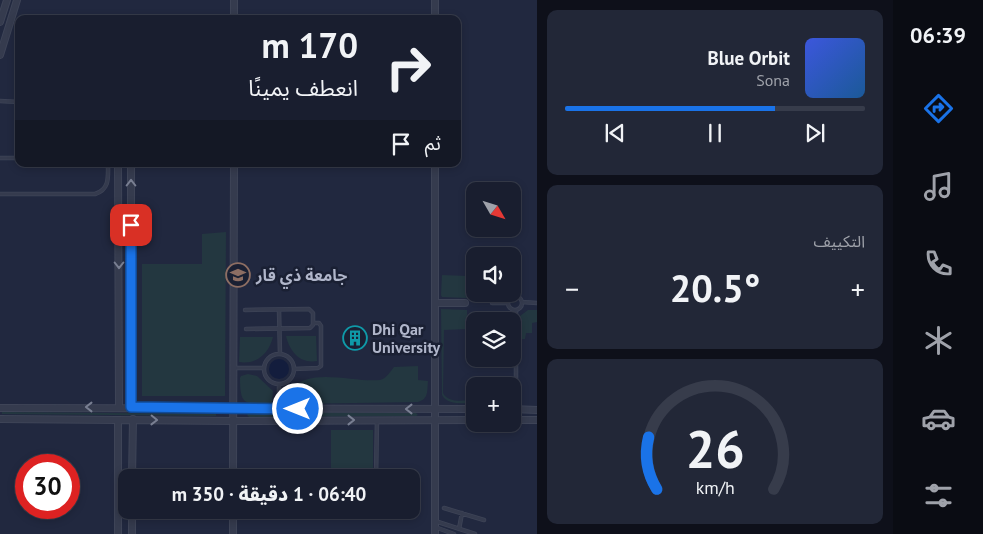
<!DOCTYPE html>
<html lang="ar">
<meta charset="utf-8">
<style>
body{margin:0;font-family:"PT Sans","Noto Sans Arabic",sans-serif;background:#222737;color:#f1f3f6;direction:rtl;height:100vh;display:flex;flex-direction:column;font-size:19px;white-space:nowrap}
*{box-sizing:border-box;margin:0}
p{font-size:16px;color:#9fa2aa}
.icon{flex:none;width:28px;height:28px;fill:none;stroke:currentColor;stroke-width:2;stroke-linecap:round;stroke-linejoin:round}
.map{position:relative;flex:1;overflow:hidden;direction:ltr}
.panel{display:flex;flex-direction:column;gap:10px;padding:10px;background:#0e101a;width:356px}
.panel>*{flex:none}
.hud{position:absolute;left:15px;top:15px;width:446px;height:152px;border-radius:10px;box-shadow:0 2px 8px #0003,0 0 0 1px #373c4b;direction:rtl;background:#191e2f;color:#f1f3f6;overflow:hidden}
.needle{width:32px;rotate:129deg}
.buttons{position:absolute;left:466px;top:182px;display:grid;gap:10px}
.buttons a{display:grid;place-items:center;width:55px;height:55px;border-radius:10px;background:#191e2f;box-shadow:0 2px 8px #0003,0 0 0 1px #373c4b;font-size:25px}
.speed{position:absolute;left:15px;top:454px;display:flex;gap:10px;font-size:25px;font-weight:700;text-align:center}
.speed>*{display:grid;place-content:center;width:65px;height:65px;border-radius:50%;background:#191e2f;box-shadow:0 2px 8px #0003,0 0 0 1px #373c4b;line-height:1}
.speed .limit{border:8px solid #d22;background:#fff;color:#111}
.pin{position:absolute;display:grid;place-items:center;width:42px;height:42px;color:#fff;margin:-21px;border-radius:10px;box-shadow:0 2px 8px #0006}
.me{position:absolute;width:55px;margin:-28px;rotate:270deg;stroke-linejoin:round;filter:drop-shadow(0 0 4px #0008)}
.turn{display:flex;align-items:center;gap:18px;height:105px;padding:0 20px;font-size:22px}
.turn .icon{width:65px;height:65px;stroke-width:2.5}
.turn b{display:block;font-size:35px;line-height:42px}
.then{display:flex;align-items:center;height:48px;padding:0 20px;background:#0003;gap:10px;font-size:19px}
.big{font-size:38px;font-weight:800;line-height:1.1}
.panel .widget{flex:1;display:flex;flex-direction:column;justify-content:center;gap:8px;min-width:0;padding:0 18px;border-radius:10px;background:#222737}
.panel .dial{align-items:center;gap:0}
.dial svg{height:130px;overflow:visible;fill:none;stroke:#373c4b;stroke-width:7;stroke-linecap:round;text-anchor:middle}
.dial text{fill:#f1f3f6;stroke:none}
.song{display:flex;align-items:center;gap:15px}
.cover{width:60px;height:60px;border-radius:8px;background:linear-gradient(135deg,hsl(230 70% 55%),hsl(210 70% 35%))}
.played{height:5px;border-radius:2px;background:linear-gradient(90deg,#1a73e8 70%,#373c4b 70%)}
.keys{display:flex;justify-content:space-around;direction:ltr}
.heat{display:flex;justify-content:space-between;align-items:center;font-size:28px;direction:ltr}
.trip{position:absolute;left:118px;top:469px;width:302px;height:50px;border-radius:10px;background:#191e2f;box-shadow:0 2px 8px #0003,0 0 0 1px #373c4b;font-weight:800;line-height:50px;text-align:center;direction:rtl}
main{display:flex;flex:1;min-height:0}
.tabs{display:flex;flex-direction:column;width:90px;justify-content:space-around;align-items:center;background:#0a0c13;color:#9fa2aa}
.tabs .icon{width:35px;height:35px}
.tabs .active{color:#1a73e8}
.tabs b{font-size:22px;color:#f1f3f6}
.map>svg:first-child{display:block}
.green{fill:#233740}
.water{fill:#131d3d}
.lines{fill:none;stroke-linecap:round;stroke-linejoin:round}
.service-casing{stroke:#3e4457;stroke-width:4.5}
.minor-casing{stroke:#3e4457;stroke-width:8}
.service{stroke:#353b4e;stroke-width:3}
.minor{stroke:#353b4e;stroke-width:6}
.oneway{stroke:#797f92}
.route-casing{stroke:#114b97;stroke-width:12}
.route{stroke:#1a73e8;stroke-width:9}
.labels{text-anchor:middle;dominant-baseline:central;stroke-width:5;stroke-linejoin:round;paint-order:stroke}
.poi-label{font-size:16px;font-weight:bold;fill:#b0b6ca;stroke:#1a2033;text-anchor:start}
</style>
<main>
<nav class="tabs">
<b>06:39</b>
<svg class="icon active" aria-label="directions" viewBox="0 0 24 24"><path d="M12 3l9 9-9 9-9-9zM9 14v-3h6M13 9l2 2-2 2"/></svg>
<svg class="icon" aria-label="music" viewBox="0 0 24 24"><path d="M9 18V5l10-2v13"/><circle cx="6" cy="18" r="3"/><circle cx="16" cy="16" r="3"/></svg>
<svg class="icon" aria-label="phone" viewBox="0 0 24 24"><path d="M5 4h4l2 5-3 2q2 4 5 5l2-3 5 2v4C11 20 4 13 5 4z"/></svg>
<svg class="icon" aria-label="climate" viewBox="0 0 24 24"><path d="M12 3v18M4 7l16 10M4 17L20 7"/></svg>
<svg class="icon" aria-label="car" viewBox="0 0 24 24"><path d="M5 17H2v-5l4-1 3-4h7l3 4 3 1v5h-3M9 17h6M6 11h13"/><circle cx="7" cy="17" r="2"/><circle cx="17" cy="17" r="2"/></svg>
<svg class="icon" aria-label="filters" viewBox="0 0 24 24"><path d="M4 7h16M4 17h16"/><circle cx="9" cy="7" r="2"/><circle cx="15" cy="17" r="2"/></svg>
</nav>
<section class="panel">
<div class="widget">
<div class="song"><i class="cover"></i><div><b>Blue Orbit</b><p>Sona</p></div></div>
<div class="played"></div>
<div class="keys"><svg class="icon" aria-label="previous" viewBox="0 0 24 24"><path d="M18 5L8 12l10 7zM5 5v14"/></svg><svg class="icon" aria-label="pause" viewBox="0 0 24 24"><path d="M8 5v14M16 5v14"/></svg><svg class="icon" aria-label="next" viewBox="0 0 24 24"><path d="M6 5l10 7-10 7zM19 5v14"/></svg></div>
</div>
<div class="widget"><p>التكييف</p>
<div class="heat"><a>−</a><b class="big">20.5°</b><a>+</a></div>
</div>
<div class="widget dial"><svg viewBox="0 0 100 80">
<path d="M14 69A42 42 0 1 1 86 69"/>
<path d="M14 69A42 42 0 0 1 9 37" stroke="#1a73e8"/>
<text x="50" y="56" font-size="32" font-weight="700">26</text>
<text x="50" y="72" font-size="11">km/h</text>
</svg></div>
</section>
<div class="map">
<svg width="537" height="534" viewBox="0 0 537 534">
<rect width="100%" height="100%" fill="#21283f"/>
<path class="green" d="M226,232L225,396H142V264H202V234Z
M442,275L467,276V298L442,297L441,295Z
M441,309L467,310V329L444,330L443,393C449,404 464,400 475,400V403C464,403 448,406 442,395Z
M528,310H537V322L532,323V333H526L525,339H521L520,316Z
M286,336H316L317,361C300,364 290,352 286,336Z
M240,337H273C269,353 257,365 239,362Z
M418,366V380L428,381C427,390 429,399 418,402L291,404C288,399 287,394 290,390C309,366 355,383 380,380C386,379 390,372 394,367Z
M248,374L257,376L273,391L272,403C246,403 240,408 240,378L241,376Z
M2,412L216,414V416L2,414Z
M249,412L416,413L418,415L416,416L249,417L247,415Z
M331,430H373V477H331Z"/>
<path class="water" d="M269 369a10 10 0 1 1 20 0a10 10 0 1 1-20 0Z"/>
<g class="lines">
<g class="service-casing">
<path id="service" d="M0,101L19,102
M0,158H19
M0,194H95C110,189 108,177 108,164
M508 303a7 7 0 1 1 14 0a7 7 0 1 1-14 0Z
M522,302L537,303
M492,303H508
M245,310L309,309L313,313V325L310,328L246,329
M279,310L280,354
M516,310V409
M264 369a15 15 0 1 1 30 0a15 15 0 1 1-30 0Z
M234,368H264
M294,369L318,368L321,366V326L319,323H313
M279,408V384
M376,478L377,420
M444,508L484,520
M435,521L475,534
M435,527L454,534
M459,529L462,513"/>
</g>
<g class="minor-casing">
<path id="minor" d="M234,0V19
M435,19V0
M0,22L7,0
M0,55L17,0
M118,164L119,407
M435,303H465
M131,407V164
M0,408L475,409
M512,409L537,410
M0,419L233,421L475,420
M512,420H537
M132,478L133,419
M233,478L234,164
M118,534V420
M132,534V510
M233,534V510
M435,534V164"/>
</g>
<use href="#service" class="service"/>
<use href="#minor" class="minor"/>
</g>
<defs><path id="oneway-chevron" d="M-2-3.5L2.5 0L-2 3.5" fill="none" stroke-width="1.6" stroke-linecap="round" stroke-linejoin="round" transform="scale(1.25)"/></defs>
<g class="oneway">
<use href="#oneway-chevron" transform="translate(131 183) rotate(-90)"/>
<use href="#oneway-chevron" transform="translate(119 265) rotate(90)"/>
<use href="#oneway-chevron" transform="translate(89 407) rotate(180)"/>
<use href="#oneway-chevron" transform="translate(409 409) rotate(180)"/>
<use href="#oneway-chevron" transform="translate(154 420) rotate(1)"/>
<use href="#oneway-chevron" transform="translate(351 420)"/>
</g>
<g class="lines">
<g class="route-casing">
<path id="route" d="M131,225V407L298,409"/>
</g>
<use href="#route" class="route"/>
</g>
<defs>
<g id="university-ring" transform="scale(1.25)"><circle r="9.5" fill="#1a2033" stroke="#8d6e63" stroke-width="1.5"/><path d="M0-5L7-2L0 1L-7-2ZM-4 1L0 2.5L4 1V4Q0 6-4 4Z" fill="#8d6e63"/></g>
<g id="building-ring" transform="scale(1.25)"><circle r="9.5" fill="#1a2033" stroke="#0f9aa8" stroke-width="1.5"/><path d="M-4-6H4V6H1V3H-1V6H-4ZM-2.5-4.3h1.7v1.8h-1.7ZM.8-4.3h1.7v1.8H.8ZM-2.5-1h1.7V.8h-1.7ZM.8-1h1.7V.8H.8Z" fill="#0f9aa8"/></g>
</defs>
<g fill-rule="evenodd">
<use href="#university-ring" x="238" y="275"/>
<use href="#building-ring" x="355" y="338"/>
</g>
<g class="labels">
<g class="poi-label">
<text x="256" y="275">جامعة ذي قار</text>
<text x="372" y="329">Dhi Qar<tspan x="372" dy="18">University</tspan></text>
</g>
</g>
</svg>
<div class="buttons">
<a><svg class="needle" viewBox="-14 -14 28 28"><path d="M0-13l5 13h-10z" fill="#e53935"/><path d="M0 13l5-13h-10z" fill="#9fa2aa"/></svg></a>
<a><svg class="icon" aria-label="sound" viewBox="0 0 24 24"><path d="M4 9h4l5-4v14l-5-4H4zM17 9q2 3 0 6"/></svg></a>
<a><svg class="icon" aria-label="layers" viewBox="0 0 24 24"><path d="M12 4l9 5-9 5-9-5zM3 14l9 5 9-5"/></svg></a>
<a>+</a>
</div>
<div class="speed"><div class="limit">30</div></div>
<div class="pin" style="left:131px;top:225px;background:#d93025"><svg class="icon" aria-label="arrive" viewBox="0 0 24 24"><path d="M6 21V4h12l-3 4 3 4H6"/></svg></div>
<svg class="me" style="left:298px;top:409px" viewBox="-20 -20 40 40"><circle r="17" fill="#1a73e8" stroke="#fff" stroke-width="3"/><path d="M0-11L8 9 0 5-8 9z" fill="#fff"/></svg>
<div class="trip">06:40 · 1 دقيقة · 350 m</div>
<div class="hud">
<div class="turn"><svg class="icon" aria-label="right" viewBox="0 0 24 24"><path d="M7 20v-9h11M14 6l5 5-5 5"/></svg><div><b>170 m</b>انعطف يمينًا</div></div>
<div class="then">ثم<svg class="icon" aria-label="arrive" viewBox="0 0 24 24"><path d="M6 21V4h12l-3 4 3 4H6"/></svg></div>
</div>
</div>
</main>
